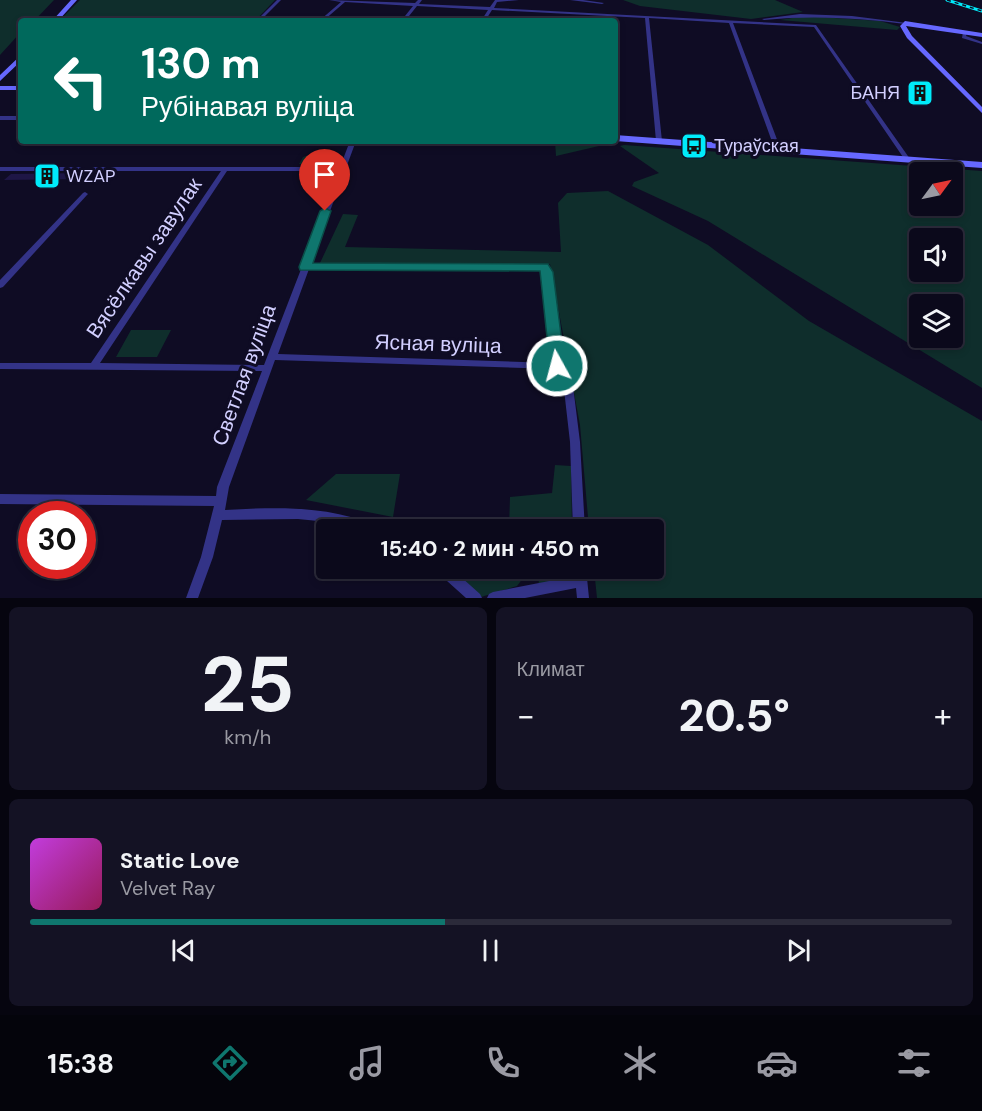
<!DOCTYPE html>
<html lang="ru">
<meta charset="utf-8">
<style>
body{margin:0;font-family:"DM Sans",sans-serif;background:#141224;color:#f1f3f6;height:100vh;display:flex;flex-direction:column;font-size:22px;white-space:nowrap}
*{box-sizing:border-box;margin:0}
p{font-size:20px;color:#9a9aa3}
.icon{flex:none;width:33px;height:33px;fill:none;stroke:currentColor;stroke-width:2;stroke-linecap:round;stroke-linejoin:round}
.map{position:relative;height:598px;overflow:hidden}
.sheet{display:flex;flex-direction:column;gap:9px;padding:9px;background:#06050f;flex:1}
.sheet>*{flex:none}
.top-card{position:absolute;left:18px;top:18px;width:600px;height:126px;border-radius:6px;box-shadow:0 3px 9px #0003,0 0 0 2px #2b2a3a;background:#00695c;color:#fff;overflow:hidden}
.needle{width:39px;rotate:57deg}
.buttons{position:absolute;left:909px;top:162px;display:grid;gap:12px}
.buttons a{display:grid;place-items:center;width:54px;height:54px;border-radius:6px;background:#0b091b;box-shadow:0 3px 9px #0003,0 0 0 2px #2b2a3a;font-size:30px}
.speed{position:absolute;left:18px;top:501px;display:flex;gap:12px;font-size:30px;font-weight:700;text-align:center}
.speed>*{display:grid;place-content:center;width:78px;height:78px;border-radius:50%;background:#0b091b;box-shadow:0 3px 9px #0003,0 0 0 2px #2b2a3a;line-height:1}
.speed .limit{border:9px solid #d22;background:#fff;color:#111}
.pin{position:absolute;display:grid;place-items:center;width:51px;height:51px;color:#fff;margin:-62px -26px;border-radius:50% 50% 50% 0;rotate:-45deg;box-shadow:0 0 6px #0007}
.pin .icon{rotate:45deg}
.me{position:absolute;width:66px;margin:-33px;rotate:353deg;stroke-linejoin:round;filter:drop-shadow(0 0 4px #0008)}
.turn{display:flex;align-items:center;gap:21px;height:126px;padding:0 24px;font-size:27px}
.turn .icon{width:78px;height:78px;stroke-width:2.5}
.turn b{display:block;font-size:42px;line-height:51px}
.big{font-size:45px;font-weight:700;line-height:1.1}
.sheet .tile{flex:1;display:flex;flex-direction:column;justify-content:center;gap:9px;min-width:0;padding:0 21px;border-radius:9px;background:#141224}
.sheet .dial{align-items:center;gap:0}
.dial b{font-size:78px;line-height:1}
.song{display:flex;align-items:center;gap:18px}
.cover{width:72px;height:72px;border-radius:9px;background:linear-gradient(135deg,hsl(290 70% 55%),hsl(330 70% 35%))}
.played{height:6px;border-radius:3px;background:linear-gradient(90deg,#0f766e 45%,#2b2a3a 45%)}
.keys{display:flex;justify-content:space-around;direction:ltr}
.heat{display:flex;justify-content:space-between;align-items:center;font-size:33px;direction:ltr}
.sheet .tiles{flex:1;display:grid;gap:9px;grid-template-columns:1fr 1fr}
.tile:last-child{grid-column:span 2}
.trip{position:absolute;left:316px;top:519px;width:348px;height:60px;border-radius:6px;background:#0b091b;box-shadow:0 3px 9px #0003,0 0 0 2px #2b2a3a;font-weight:700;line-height:60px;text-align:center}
.dock{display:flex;height:96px;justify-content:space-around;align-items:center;background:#04040b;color:#9a9aa3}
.dock .icon{width:42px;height:42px}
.dock .selected{color:#0f766e}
.dock b{font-size:27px;color:#f1f3f6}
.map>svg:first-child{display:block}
.green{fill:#0f2e2c;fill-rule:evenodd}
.building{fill:#1e1646}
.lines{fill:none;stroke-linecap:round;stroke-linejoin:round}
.street{fill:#333387;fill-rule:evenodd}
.secondary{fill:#6668ff;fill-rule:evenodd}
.rail-casing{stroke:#00ebfa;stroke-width:3}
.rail{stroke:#0f0c24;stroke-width:1.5;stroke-dasharray:4;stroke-linecap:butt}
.route{fill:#0f766e;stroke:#0a4d48;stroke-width:1.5}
.labels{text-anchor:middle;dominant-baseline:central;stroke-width:6;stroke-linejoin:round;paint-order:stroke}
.far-poi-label{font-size:18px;fill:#d2cfff;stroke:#0f0c24;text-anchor:start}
.street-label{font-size:21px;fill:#d2cfff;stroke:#0f0c24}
</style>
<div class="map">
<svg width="982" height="598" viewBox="0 0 982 598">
<rect width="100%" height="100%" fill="#0f0c24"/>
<path class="green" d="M0,0H54L34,21H21V32L0,55Z
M80,0H275L255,21H59Z
M623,0H775L803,12L751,19L640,6Z
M804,16L880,21L900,27L897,30L780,20Z
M555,141H596L599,146L556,156Z
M624,145L982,171V388L708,221L632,186L634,182L659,173L620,146ZM920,172H952V206H920ZM920,238H952V272H920ZM920,304H952V338H920Z
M312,154H338L333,164H299L303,157Z
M608,191L708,245L809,321L982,421V598H597L594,569L654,568V530L589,529L580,425L550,264L320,263L343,214L358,215L345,247L561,252L558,203L567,193Z
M131,330H171L157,357H116Z
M555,465L571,466L572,529H509L510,497L552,493Z
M336,474H400L393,517L306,500Z
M470,569H530L517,586L481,597L459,576Z
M541,569H573V581L538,586Z"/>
<path class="building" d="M90,173L84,179L4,180L11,174Z"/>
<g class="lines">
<path class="street" d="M277,0H281L260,21H256Z
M329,0L415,3L418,0H422L419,4L490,7L495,0H519L497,2L494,8L816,25L910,159L907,161L905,160L814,27L733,23L781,150L778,152L775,150L729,23L649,18L662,141L659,143L656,141L645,18L492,10L485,21H481L488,10L417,6L405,21H401L413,6L345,2L323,21H319L341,2Z
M570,0H583L604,3L602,4Z
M800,14L852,16L907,23L905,24C858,18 812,15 764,20L762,19Z
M963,32L967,33L966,36L982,42V44L962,38Z
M0,116H21V120H0Z
M350,141H356L310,265H547L551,272L561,364L569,368L571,370L580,442L585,530H573L570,442L562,372L556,369L275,360L229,487L225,510C278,507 327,505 377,526L379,530H359L338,523L298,519L222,520L213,557L198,598H186L201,557L214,506L0,504V494L216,496L217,487L262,371L0,369V363H91L221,171H0V167H340ZM227,171H339L264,365L100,363ZM309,269H542L543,272L552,363L278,354Z
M85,192L88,194L87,195L3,287L0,288V280L83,193Z
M435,568H451L480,594L482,598H466L437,572Z
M574,568H586L589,598H577L576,588L525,598H487L489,594L493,592L575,576Z"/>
<path class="secondary" d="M71,0H77L58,21H52Z
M905,21L982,33V37L906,26L912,36L982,107V113L907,38L900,26Z
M21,55V61L0,81V75Z
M0,86H21V90H0Z
M615,135L982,162V168L615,141Z"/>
<g class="rail-casing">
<path id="rail" d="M947,0L982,11"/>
</g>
<use href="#rail" class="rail"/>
</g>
<path class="route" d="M325,208L331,211L313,263L548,264L553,272L565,366L563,369H552L550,366L540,271L300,270L299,267L320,211Z"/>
<defs>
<g id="building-square" transform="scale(1.35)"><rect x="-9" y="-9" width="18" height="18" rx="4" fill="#00ebfa" stroke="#0f0c24"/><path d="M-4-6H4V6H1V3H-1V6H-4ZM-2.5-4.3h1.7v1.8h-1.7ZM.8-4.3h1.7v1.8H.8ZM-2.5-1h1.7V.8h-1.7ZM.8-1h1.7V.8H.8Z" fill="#111"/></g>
<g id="bus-square" transform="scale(1.35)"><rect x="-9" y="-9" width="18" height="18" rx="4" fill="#00ebfa" stroke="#0f0c24"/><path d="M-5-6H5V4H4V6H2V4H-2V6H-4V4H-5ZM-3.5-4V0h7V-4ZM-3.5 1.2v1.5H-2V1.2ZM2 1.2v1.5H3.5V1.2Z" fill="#111"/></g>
</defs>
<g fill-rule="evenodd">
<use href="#building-square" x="920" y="93"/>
<use href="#bus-square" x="694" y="146"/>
<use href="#building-square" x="47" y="176"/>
</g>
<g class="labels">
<g class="far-poi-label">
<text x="900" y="93" text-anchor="end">БАНЯ</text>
<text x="714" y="146">Тураўская</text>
<text x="66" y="176">WZAP</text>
</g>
<g class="street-label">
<text transform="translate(144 258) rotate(-56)">Вясёлкавы завулак</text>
<text transform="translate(438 344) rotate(2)">Ясная вуліца</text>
<text transform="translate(244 375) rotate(-70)">Светлая вуліца</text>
</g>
</g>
</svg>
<div class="buttons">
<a><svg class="needle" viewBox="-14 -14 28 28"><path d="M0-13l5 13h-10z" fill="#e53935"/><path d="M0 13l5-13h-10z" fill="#9a9aa3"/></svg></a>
<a><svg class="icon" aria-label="sound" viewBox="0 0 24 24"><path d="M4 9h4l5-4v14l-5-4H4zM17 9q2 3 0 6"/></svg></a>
<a><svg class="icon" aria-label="layers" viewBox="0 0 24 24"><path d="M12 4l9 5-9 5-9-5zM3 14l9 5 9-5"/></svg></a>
</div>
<div class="speed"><div class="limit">30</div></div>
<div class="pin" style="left:325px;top:211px;background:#d93025"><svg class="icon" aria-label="arrive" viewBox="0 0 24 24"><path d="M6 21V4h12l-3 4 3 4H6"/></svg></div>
<svg class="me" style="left:557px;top:366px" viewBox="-20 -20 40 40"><circle r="17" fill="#0f766e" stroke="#fff" stroke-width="3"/><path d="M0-11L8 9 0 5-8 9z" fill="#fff"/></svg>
<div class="trip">15:40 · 2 мин · 450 m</div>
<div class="top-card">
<div class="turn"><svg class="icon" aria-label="left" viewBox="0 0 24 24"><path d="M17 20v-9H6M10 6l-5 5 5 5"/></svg><div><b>130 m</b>Рубінавая вуліца</div></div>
</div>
</div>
<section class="sheet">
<div class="tiles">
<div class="tile dial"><b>25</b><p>km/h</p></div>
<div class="tile"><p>Климат</p>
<div class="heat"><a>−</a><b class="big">20.5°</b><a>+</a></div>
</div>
<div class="tile">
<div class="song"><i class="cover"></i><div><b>Static Love</b><p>Velvet Ray</p></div></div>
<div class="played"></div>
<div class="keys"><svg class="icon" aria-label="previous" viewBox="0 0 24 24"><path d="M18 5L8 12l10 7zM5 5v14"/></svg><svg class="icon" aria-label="pause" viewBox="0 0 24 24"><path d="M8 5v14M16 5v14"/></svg><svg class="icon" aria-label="next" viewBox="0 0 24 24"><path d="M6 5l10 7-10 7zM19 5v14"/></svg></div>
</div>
</div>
</section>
<nav class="dock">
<b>15:38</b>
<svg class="icon selected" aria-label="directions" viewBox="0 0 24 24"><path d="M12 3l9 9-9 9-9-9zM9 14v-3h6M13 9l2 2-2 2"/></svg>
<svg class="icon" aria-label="music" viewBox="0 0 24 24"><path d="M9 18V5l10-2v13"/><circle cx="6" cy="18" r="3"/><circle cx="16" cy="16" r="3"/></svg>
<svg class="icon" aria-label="phone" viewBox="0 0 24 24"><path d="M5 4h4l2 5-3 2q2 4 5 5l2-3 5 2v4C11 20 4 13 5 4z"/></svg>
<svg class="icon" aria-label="climate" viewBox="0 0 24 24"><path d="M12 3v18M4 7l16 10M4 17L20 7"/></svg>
<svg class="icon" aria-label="car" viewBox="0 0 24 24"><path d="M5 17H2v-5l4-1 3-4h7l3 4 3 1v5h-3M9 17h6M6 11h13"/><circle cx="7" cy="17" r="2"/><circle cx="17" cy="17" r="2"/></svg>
<svg class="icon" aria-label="filters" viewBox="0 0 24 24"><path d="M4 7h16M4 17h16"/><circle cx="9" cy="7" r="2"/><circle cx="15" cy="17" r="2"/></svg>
</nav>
